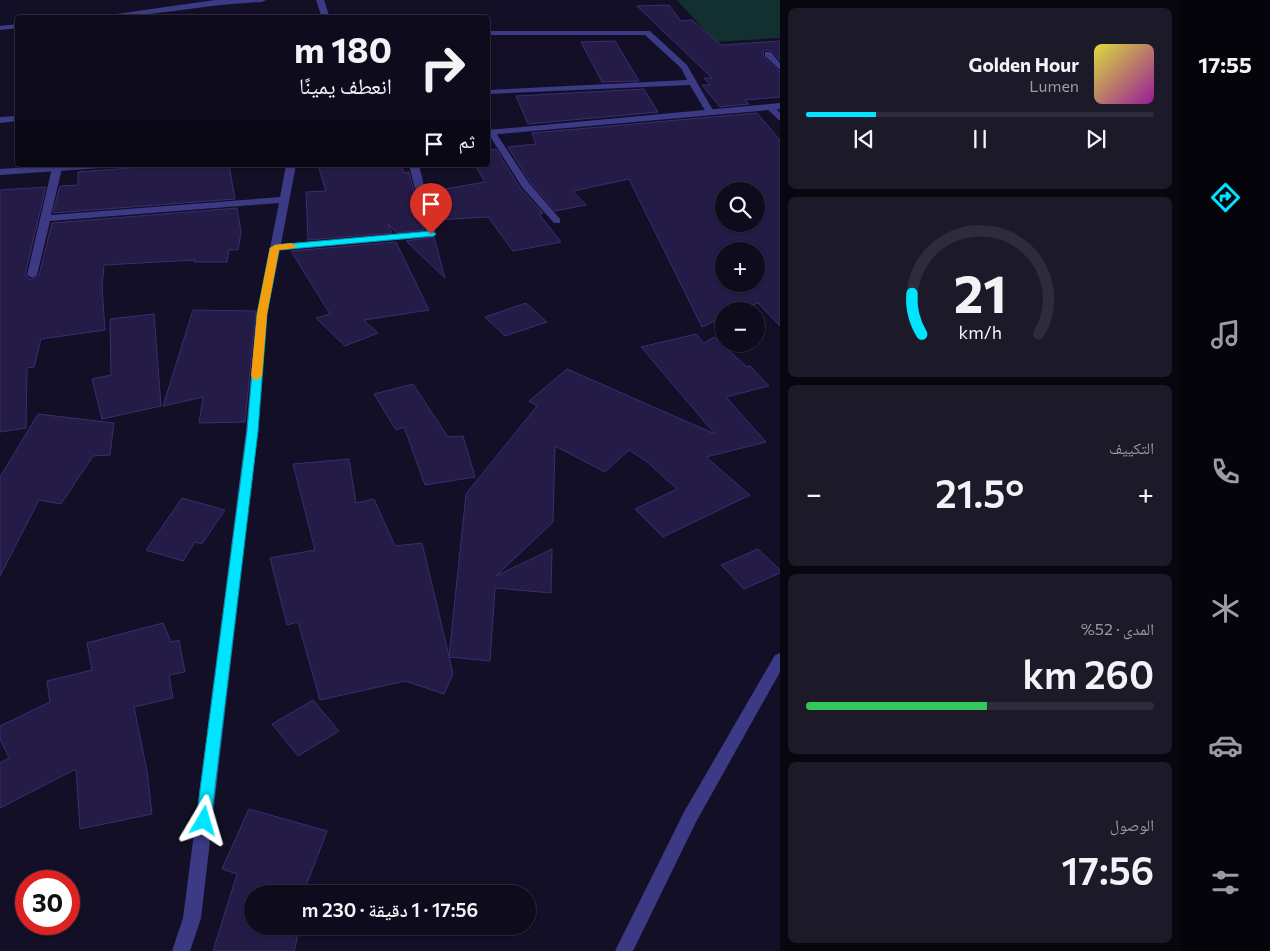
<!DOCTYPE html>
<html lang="ar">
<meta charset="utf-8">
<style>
body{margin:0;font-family:Commissioner,"Noto Naskh Arabic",sans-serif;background:#1c1929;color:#f1f3f6;direction:rtl;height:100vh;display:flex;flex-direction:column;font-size:19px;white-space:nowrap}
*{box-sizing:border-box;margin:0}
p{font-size:16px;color:#9b9ba3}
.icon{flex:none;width:28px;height:28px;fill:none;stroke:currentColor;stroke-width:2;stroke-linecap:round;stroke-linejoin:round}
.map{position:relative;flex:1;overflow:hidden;direction:ltr}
.drawer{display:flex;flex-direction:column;gap:8px;padding:8px;background:#08060f;width:400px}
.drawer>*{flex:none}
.hud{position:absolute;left:15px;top:15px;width:475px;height:152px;border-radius:5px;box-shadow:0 1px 4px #0004,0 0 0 1px #2e2b3b;direction:rtl;background:#0e0b1c;color:#f1f3f6;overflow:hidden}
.tools{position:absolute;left:715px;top:182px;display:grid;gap:10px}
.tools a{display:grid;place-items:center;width:50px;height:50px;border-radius:50%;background:#0e0b1c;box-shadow:0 1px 4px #0004,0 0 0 1px #2e2b3b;font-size:25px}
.speed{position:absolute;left:15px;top:870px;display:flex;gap:10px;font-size:25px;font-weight:700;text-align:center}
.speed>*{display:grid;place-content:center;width:65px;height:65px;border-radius:50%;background:#0e0b1c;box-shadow:0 1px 4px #0004,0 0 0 1px #2e2b3b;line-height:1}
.speed .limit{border:8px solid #d22;background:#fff;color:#111}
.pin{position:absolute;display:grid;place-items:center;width:42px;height:42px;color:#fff;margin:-51px -21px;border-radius:50% 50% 50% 0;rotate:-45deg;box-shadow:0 0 5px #0007}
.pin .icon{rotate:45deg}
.me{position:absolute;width:55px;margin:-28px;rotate:7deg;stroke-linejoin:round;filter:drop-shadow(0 0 4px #0008)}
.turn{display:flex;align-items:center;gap:18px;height:105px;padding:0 15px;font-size:22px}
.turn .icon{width:65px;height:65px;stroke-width:2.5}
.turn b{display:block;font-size:35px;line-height:42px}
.then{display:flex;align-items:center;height:48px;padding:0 15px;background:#0003;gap:10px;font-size:19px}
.big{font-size:38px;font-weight:600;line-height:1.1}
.drawer .card{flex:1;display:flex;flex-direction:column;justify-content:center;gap:8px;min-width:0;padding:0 18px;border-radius:8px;background:#1c1929}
.drawer .dial{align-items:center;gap:0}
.dial svg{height:130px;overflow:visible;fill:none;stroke:#2e2b3b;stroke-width:7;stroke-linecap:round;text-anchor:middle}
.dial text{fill:#f1f3f6;stroke:none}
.song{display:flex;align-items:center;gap:15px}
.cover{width:60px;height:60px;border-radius:8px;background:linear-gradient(135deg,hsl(60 70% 55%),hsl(300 70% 35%))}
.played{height:5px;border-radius:2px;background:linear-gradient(90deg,#00e5ff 20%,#2e2b3b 20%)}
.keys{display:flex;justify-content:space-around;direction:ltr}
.heat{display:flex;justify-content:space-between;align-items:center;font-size:28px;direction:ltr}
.charge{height:8px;border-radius:4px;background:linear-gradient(90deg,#34c759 52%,#2e2b3b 0)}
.trip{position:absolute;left:244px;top:885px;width:292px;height:50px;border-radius:25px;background:#0e0b1c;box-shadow:0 1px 4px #0004,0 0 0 1px #2e2b3b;font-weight:600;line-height:50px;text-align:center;direction:rtl}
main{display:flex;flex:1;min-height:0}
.dock{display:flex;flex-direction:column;width:90px;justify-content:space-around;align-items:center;background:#06040b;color:#9b9ba3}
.dock .icon{width:35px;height:35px}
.dock .active{color:#00e5ff}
.dock b{font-size:22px;color:#f1f3f6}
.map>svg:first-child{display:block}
.green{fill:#12302f}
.building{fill:#241b47;stroke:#3b2d73;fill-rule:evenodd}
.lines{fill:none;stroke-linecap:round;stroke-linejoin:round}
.minor{fill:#3d3a85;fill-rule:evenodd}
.tertiary{fill:#3d3a85;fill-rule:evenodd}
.route{fill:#00e5ff;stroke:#0095a6}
.slow{fill:#f59e0b}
</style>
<main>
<nav class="dock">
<b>17:55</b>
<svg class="icon active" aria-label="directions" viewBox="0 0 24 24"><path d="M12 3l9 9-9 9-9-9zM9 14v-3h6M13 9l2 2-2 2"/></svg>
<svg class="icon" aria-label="music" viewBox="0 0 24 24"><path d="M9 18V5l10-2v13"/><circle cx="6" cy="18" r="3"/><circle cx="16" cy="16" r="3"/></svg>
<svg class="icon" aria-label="phone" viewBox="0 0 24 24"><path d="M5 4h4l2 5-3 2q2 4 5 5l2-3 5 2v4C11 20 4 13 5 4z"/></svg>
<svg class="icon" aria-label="climate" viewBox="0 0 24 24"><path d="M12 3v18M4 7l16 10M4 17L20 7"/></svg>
<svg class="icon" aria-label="car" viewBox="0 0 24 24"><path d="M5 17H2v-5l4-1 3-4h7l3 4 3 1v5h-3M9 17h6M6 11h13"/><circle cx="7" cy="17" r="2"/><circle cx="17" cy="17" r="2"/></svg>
<svg class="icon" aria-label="filters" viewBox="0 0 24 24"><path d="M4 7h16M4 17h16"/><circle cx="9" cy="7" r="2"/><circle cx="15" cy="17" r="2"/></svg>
</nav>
<section class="drawer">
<div class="card">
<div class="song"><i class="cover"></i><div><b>Golden Hour</b><p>Lumen</p></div></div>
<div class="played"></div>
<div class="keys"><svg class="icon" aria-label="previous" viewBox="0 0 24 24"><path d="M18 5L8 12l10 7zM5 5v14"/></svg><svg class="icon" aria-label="pause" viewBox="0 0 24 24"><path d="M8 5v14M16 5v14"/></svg><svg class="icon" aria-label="next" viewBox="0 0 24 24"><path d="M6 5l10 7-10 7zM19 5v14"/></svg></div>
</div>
<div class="card dial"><svg viewBox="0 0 100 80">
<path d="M14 69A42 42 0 1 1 86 69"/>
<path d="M14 69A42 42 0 0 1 8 44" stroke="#00e5ff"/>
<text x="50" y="56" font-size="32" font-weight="700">21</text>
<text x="50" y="72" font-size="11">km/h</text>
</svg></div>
<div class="card"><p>التكييف</p>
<div class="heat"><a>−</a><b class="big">21.5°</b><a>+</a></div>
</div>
<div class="card"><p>المدى · 52%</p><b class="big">260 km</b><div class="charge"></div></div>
<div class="card"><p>الوصول</p><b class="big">17:56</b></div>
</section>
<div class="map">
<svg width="780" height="951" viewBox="0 0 780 951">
<rect width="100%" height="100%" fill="#130f26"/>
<path class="green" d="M677,0H780V38L715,42Z"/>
<path class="building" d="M669,5L681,21L692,20L721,45L780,41V60L772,51L765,50L763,52L764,57L780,72V97L745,100L749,104L720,107L702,85H710L704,78H712L637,6Z
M615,41L639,81L602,82L581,42Z
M644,89L658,112L528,124L516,96Z
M757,113L780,140V326L758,303L738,311H724V317L702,327L629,179L573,191L586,205L555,211L530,182L508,147L536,144L532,133ZM724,191H756V224H724ZM724,251H756V284H724Z
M496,149L520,188L543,213L539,214L561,242L513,251L488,217L435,220L428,192L485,182L475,165H488V150Z
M168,165H229L235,199L53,213L60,186L78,185V172Z
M318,165H401L404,173L409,172L424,230L397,233L388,224L392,233L308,240L306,192L326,191Z
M46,187L25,275L31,280L39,275L52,223L237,208L241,232L238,250H229L227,262H194L195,260L104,265L102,287L105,330L41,339L34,367L27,368L26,428L0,432V190Z
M434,237L445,278L406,241Z
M396,242L429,310L364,320L378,333L345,346L316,318L330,314L291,251Z
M526,303L547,322L505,336L485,317Z
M193,310L256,311L245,422L199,423L203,397L163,406Z
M154,314L161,406L102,419L92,379L111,375L110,319Z
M696,334L704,343L714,337L747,367L750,366L769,386L726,397L766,442L706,457L750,495L663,537L635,509L677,489L646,461L629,450L605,472L555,446L553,522L496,576L552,549L551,593L495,588L490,661L449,657L453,674L444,694L405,681L320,700L298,622L287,625L270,558L315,550L293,464L349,459L356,503L374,499L395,546L422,543L449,656L466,494L537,406L529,401L567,369L715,434L641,347Z
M413,384L448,437L463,436L475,477L425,485L404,427L396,430L374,394Z
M38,414L114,423L110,455L93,456L61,504L39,500L0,576V477Z
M182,498L225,510L202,544L195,542L183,561L146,550Z
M758,549L780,570V573L744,589L721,565Z
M163,623L171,642L179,640L185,672L169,675L173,698L134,707L147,771L152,814L80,829L76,769L0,808V763L9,758L0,739V726L50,702L47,681L92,670L87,643Z
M313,700L339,731L298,756L272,724Z
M249,809L327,831L303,894H252V926H300L294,951H213L237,874L222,869Z"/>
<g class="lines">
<path class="minor" d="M215,0H266L262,2C204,4 146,18 88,18Z
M316,0H324L330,18H322Z
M18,24V28L0,30V26Z
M488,31H650L687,65L714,112L707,114L690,85L488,94V90L687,80L681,68L645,35H488Z
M765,52H771L780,63V70L765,56Z
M767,105H773L780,113V121L767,109Z
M18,116V121L0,123V117Z
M491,129L494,130L529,183L560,219V223H554L522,187L488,133V130Z
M57,165L62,168L51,215L280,197L286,165H296L281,244L426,232L409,165H419L436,234L431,237L280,250L267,314L258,431L201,918L190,951H172L183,918L246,431L257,314L279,203L50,221L37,275L32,278L27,275L52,168Z
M780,653V672L696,822L633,951H615L684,812L775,655Z"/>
<path class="tertiary" d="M780,103V109L488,135V130Z
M62,165H107L102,168L0,175V169Z"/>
</g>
<path class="route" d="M431,231L436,234L434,236L279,250L267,314L258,431L211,821L209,826L204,828L198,826L196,821L247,431L257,314L270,248L275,245Z"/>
<path class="slow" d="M291,243L296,246L295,248L279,250L267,314L262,376L257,380L253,379L251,376L257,314L270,248L275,245Z"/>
</svg>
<div class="tools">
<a><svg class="icon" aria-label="search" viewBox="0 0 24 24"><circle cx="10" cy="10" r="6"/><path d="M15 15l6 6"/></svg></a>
<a>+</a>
<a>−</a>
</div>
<div class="speed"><div class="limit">30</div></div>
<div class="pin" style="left:431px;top:234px;background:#d93025"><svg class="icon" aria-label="arrive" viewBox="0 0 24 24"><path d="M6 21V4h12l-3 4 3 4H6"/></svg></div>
<svg class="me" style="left:204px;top:821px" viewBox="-20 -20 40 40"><path d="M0-17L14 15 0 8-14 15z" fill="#00e5ff" stroke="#fff" stroke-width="4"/></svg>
<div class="trip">17:56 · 1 دقيقة · 230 m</div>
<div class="hud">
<div class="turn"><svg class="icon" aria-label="right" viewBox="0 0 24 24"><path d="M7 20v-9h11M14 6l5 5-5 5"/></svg><div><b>180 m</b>انعطف يمينًا</div></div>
<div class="then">ثم<svg class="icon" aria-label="arrive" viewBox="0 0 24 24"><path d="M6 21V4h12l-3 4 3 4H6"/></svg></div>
</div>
</div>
</main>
